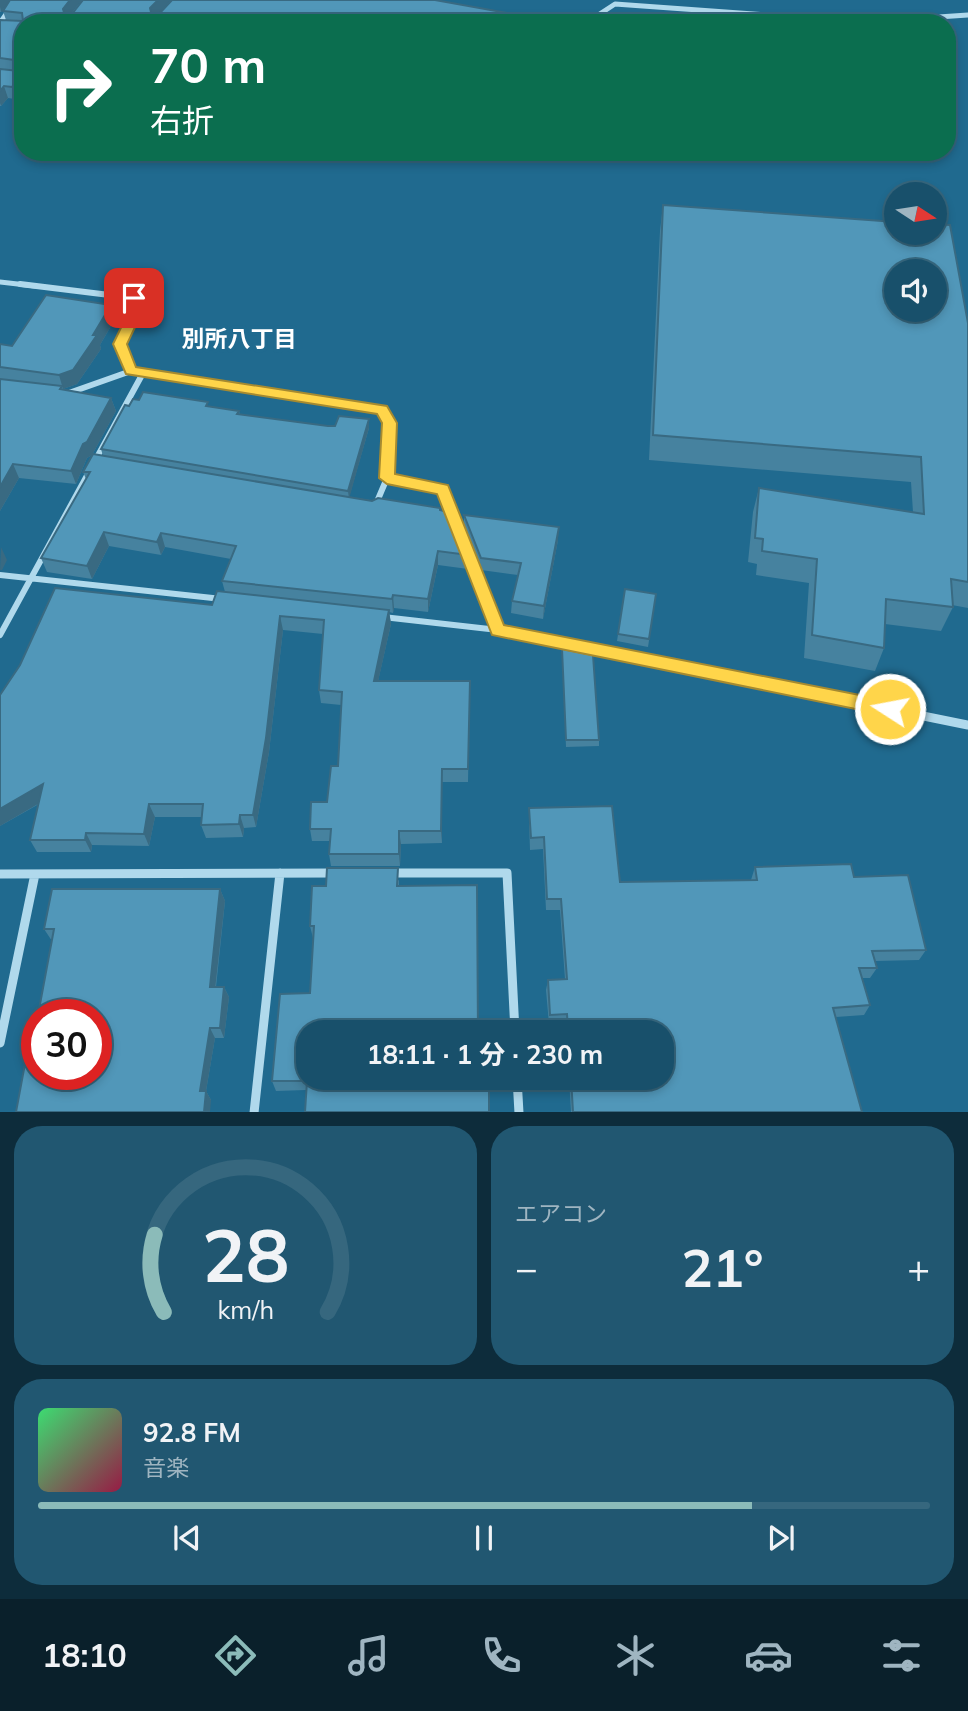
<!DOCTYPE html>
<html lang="ja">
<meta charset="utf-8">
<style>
body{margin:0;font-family:Mulish,"Noto Sans JP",sans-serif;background:#215771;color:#f1f3f6;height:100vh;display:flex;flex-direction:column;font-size:26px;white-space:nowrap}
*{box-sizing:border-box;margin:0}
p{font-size:23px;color:#9fb5c1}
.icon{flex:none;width:38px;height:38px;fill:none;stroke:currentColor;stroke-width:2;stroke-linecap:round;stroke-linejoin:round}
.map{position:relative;height:1112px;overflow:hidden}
.sheet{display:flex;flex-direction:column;gap:14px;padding:14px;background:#0d2c3b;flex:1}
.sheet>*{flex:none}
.hud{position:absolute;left:14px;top:14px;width:942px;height:147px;border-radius:28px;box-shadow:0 4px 10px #0003,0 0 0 2px #36677e;background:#0b6e4f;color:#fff;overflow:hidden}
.needle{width:46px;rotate:102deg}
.buttons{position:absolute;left:884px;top:182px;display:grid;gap:14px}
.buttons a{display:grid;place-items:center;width:63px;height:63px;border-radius:50%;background:#18506b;box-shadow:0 4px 10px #0003,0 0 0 2px #36677e;font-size:35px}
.speed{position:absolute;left:21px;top:999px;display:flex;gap:14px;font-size:35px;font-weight:700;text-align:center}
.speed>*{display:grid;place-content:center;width:91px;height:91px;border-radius:50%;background:#18506b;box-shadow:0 4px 10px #0003,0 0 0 2px #36677e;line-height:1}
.speed .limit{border:10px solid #d22;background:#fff;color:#111}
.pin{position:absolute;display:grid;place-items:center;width:60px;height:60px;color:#fff;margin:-30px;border-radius:14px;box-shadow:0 4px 10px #0006}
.me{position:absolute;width:77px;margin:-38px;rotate:281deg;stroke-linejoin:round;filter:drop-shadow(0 0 5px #0008)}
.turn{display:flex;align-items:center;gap:24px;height:147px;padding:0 21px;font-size:32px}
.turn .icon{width:91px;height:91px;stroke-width:2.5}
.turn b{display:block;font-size:49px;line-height:60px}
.big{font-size:52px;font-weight:700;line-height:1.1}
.sheet .tile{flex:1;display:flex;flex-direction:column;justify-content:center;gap:10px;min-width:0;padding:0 24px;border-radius:28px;background:#215771}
.sheet .dial{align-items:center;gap:0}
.dial svg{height:182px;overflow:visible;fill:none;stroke:#36677e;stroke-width:7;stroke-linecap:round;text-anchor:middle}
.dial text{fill:#f1f3f6;stroke:none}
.song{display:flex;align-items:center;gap:21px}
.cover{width:84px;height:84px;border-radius:10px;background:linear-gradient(135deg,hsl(140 70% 55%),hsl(340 70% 35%))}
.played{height:7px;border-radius:4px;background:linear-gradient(90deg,#8bbbb9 80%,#36677e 80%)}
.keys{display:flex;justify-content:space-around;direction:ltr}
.heat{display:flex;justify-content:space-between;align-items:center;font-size:38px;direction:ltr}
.sheet .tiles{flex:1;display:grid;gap:14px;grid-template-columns:1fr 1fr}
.tile:last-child{grid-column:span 2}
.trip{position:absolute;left:296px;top:1020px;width:378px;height:70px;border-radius:28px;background:#18506b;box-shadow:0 4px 10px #0003,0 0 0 2px #36677e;font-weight:700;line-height:70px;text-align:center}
.dock{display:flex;height:112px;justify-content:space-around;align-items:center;background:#0a202b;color:#9fb5c1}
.dock .icon{width:49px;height:49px}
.dock .selected{color:#8bbbb9}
.dock b{font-size:32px;color:#f1f3f6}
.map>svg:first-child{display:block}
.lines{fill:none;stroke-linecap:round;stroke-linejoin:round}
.street-far2{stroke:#b0d9ec;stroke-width:5}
.street-far1{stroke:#b0d9ec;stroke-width:6}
.street{stroke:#b0d9ec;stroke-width:9}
.wall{fill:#46829f}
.shaded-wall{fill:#396a82}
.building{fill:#5197b9;stroke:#396a82;stroke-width:2;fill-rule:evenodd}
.route{fill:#ffd54a;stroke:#a68a30;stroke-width:2}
.labels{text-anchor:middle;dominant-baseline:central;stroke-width:7;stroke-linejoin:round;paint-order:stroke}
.neighbourhood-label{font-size:23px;font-weight:bold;fill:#fff;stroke:#206a8f}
</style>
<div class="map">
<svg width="968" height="1113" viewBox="0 0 968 1113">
<rect width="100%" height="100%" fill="#206a8f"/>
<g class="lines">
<path class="street-far2" d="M0,23L16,0
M586,23L615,4L864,22L968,15
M0,282L35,286"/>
<path class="street-far1" d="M20,284L134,298L139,304L120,344L131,371L382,409L390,423L387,478L443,489L498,630
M66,394L131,371
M376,504L387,478
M0,575L222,599
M383,617L498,630L596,650
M0,635L143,373"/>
<path class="street" d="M588,648L968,725
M390,873H507L515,1032
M0,874L337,873
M0,1043L35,874
M517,1078L519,1113
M254,1113L280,873"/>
</g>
<path class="wall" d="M0,0H82L71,15L72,14L83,0H171L157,15L172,0L564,23H23V93L21,92L15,99L8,98L1,106H0V20H6L3,11L9,2L1,12H0Z
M663,205L968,323V608L952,605L953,607L941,631L885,624L884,648L875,671L804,658L809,583L756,575L757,564L748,562L753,512L759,488L913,512L911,482L649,460L660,231Z
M115,319L100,345L101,349L77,384L63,389L111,398L116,411L92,455L87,458L76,484L19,478L0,511V344L12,346Z
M129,406H209L239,411L240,415L328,426L369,428L349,497L440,510L468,555V569L438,565L428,612L394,608L393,613L389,612L391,624L378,681H470L468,782H442V843L401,844L400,866H331L329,854L330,841H312L310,829L327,802L338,766L341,705L321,703L319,690L323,634L283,630L269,752L256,827L244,828L243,837L206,838L201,825L202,817H155L149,846L92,845L91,852H37L30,840L39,804L0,826V695L212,605L225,592L222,581L231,559L165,547L161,555L109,546L92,579L47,572L41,558L86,479L83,472L103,456L101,449Z
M464,515L558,540L543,619L511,613L512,601L518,575L481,570L464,528Z
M625,589L656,594L648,647L617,641Z
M562,649L599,740V746L566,747Z
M529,808L620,882L751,880L755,867L854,877L926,950L919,960L875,961L877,968L870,978H862L870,1005L864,1015L836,1017L862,1112H571L569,1078H662V1032H566V1024H549L546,990L548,980L565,979L560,910H546L543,849L530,850L529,820Z
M399,880V886L306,1090L276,1091L272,1081L310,993L313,938L310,926Z
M220,889L225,901L216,987H224L229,997L224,1038H215L206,1091L211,1100L27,1055L25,1053L37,1023L52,941L44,929Z"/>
<path class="shaded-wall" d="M0,0H10L1,12L0,7Z
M70,0H82L66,20L63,9Z
M158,0H171L153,20L150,8Z
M299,16L300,23H293Z
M17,81L21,92L15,99L12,87Z
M4,86L8,98L1,106L0,103V91Z
M111,305L115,319L100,345L101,349L77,384L63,389L59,375L93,335Z
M111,398L116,411L92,455L87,458L76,484L71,471L83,444Z
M369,419V428L349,499L348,491Z
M13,464L19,478L0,511V487Z
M559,527L558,540L543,619L544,606Z
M104,532L109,546L92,579L87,566Z
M161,533L165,547L161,555L157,542Z
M1,547L7,560L2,570H0Z
M438,551V565L428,612V599Z
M393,595L394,608L393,613L392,599Z
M389,610L391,624L375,695L374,681Z
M280,616L283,630L269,752L256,827L253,815Z
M442,769V843L441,831Z
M43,784L50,797L0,826V809Z
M149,804L155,817L149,846L144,834Z
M240,815L244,828L243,837L239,824Z
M399,831L401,844L400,866L399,854Z
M86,833L92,845L91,852L85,840Z
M220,889L225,901L214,998L210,987Z
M224,987L229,997L224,1038L220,1028Z
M210,1028L215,1038L206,1091L211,1100L210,1112H204L200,1091Z"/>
<path class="building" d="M10,0H70L63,9L65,16L72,14L83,0H158L150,8L152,16L158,15L172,0H435L563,23H357L299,16L293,23H222L203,20L201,23H23V65L21,61L0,58V20L23,21L22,13L3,11Z
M0,69L19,71L23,69V81H17L12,87L4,86L0,91Z
M663,205L896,222V233H934V224L950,225L968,323V582L951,579L953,607L886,599L884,648L812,635L817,559L762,551L763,539L755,538L759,488L924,514L921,457L653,435ZM896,271H934V310H896Z
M46,295L111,305L93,335H97L73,370L59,375L0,367V344L12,346Z
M0,379L62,386L60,389L111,398L87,442L83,444L71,471L13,464L0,487Z
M143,392L208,402L206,406L239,411L237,414L328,426H335L339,416L369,419L348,491L101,449L125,405L129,406L133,399L139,400Z
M93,454L372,501L378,498L440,508V510L451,513L468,555L438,551L428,599L393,595L392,599L222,581L236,546L161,533L157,542L104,532L87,566L41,558L90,472H83Z
M464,515L559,527L544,606L512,601L521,563L481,558Z
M55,588L212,605L217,591L389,610L374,681H470L468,769H442L441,831H399V854H329L331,829H310L311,802H327L331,766H338L342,692L319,690L324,620L280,616L266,738L253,815H240L239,824L201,825L203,804H149L144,834L86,833L85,840H30L43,784L0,809V695L20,665Z
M625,589L656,594L649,639L618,634Z
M562,649L593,655L599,740H566Z
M612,806L620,882L757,880L755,867L851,864L854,877L908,875L926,950L872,951L877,968H859L870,1005L833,1008L862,1112H573L571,1078H662V1032H568L567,1014L550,1015L548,980L567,979L561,899H547L544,837L531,838L529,808Z
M327,868H398L397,886L477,885L478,1032H308V1078H489V1112H305L307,1081H272L280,994L310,993L314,926H310L312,886H326Z
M52,889H220L210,987H224L220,1028H210L200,1091H206L204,1112H16L27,1053H25L30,1024L37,1022V1074H96V1015H38L54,929H44Z"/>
<path class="route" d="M134,294L139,295L146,304L127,344L136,367L387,406L397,423L395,474L448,485L504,625L890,701L896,704L898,709L896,714L890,716L492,635L437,494L387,484L379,478L382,423L377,414L126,374L113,344L132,305L127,298Z"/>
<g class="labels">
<g class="neighbourhood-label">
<text x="239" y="338">別所八丁目</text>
</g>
</g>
</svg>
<div class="buttons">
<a><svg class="needle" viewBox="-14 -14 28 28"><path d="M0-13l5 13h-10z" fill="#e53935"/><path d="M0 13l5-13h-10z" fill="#9fb5c1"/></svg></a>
<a><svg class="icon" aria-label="sound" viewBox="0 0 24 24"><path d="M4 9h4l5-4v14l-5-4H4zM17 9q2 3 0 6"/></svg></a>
</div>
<div class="speed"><div class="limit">30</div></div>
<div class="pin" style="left:134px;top:298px;background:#d93025"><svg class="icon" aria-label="arrive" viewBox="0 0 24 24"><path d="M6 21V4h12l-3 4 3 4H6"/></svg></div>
<svg class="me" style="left:890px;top:709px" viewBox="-20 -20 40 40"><circle r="17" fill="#ffd54a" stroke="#fff" stroke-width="3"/><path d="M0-11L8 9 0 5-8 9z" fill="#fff"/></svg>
<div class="trip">18:11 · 1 分 · 230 m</div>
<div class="hud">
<div class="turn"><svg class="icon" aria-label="right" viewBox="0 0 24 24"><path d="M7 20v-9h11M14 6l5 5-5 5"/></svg><div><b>70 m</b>右折</div></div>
</div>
</div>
<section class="sheet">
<div class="tiles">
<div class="tile dial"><svg viewBox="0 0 100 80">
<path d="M14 69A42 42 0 1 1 86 69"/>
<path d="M14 69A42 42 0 0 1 10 35" stroke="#8bbbb9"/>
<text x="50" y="56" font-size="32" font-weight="700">28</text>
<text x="50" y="72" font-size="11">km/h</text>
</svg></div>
<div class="tile"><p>エアコン</p>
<div class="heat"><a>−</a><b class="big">21°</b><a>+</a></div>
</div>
<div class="tile">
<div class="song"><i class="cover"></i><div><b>92.8 FM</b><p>音楽</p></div></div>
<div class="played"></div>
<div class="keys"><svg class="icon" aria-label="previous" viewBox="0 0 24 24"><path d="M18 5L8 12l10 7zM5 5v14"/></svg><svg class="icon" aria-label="pause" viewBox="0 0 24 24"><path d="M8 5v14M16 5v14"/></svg><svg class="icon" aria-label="next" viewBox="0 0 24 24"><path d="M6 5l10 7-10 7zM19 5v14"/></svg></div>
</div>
</div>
</section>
<nav class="dock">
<b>18:10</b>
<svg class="icon selected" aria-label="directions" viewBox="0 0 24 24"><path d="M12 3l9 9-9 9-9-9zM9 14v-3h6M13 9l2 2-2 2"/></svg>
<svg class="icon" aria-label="music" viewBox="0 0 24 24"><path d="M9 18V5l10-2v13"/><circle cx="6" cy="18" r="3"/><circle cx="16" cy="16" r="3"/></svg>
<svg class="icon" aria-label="phone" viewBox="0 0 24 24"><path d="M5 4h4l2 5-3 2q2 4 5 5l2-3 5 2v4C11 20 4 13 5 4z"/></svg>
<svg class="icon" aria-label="climate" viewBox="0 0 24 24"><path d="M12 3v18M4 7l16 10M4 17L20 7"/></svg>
<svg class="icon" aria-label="car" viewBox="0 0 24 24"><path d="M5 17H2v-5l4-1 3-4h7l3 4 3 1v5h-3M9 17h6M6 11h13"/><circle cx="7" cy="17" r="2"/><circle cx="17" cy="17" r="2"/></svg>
<svg class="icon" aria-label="filters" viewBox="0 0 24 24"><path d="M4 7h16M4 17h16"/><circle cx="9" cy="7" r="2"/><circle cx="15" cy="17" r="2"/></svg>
</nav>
